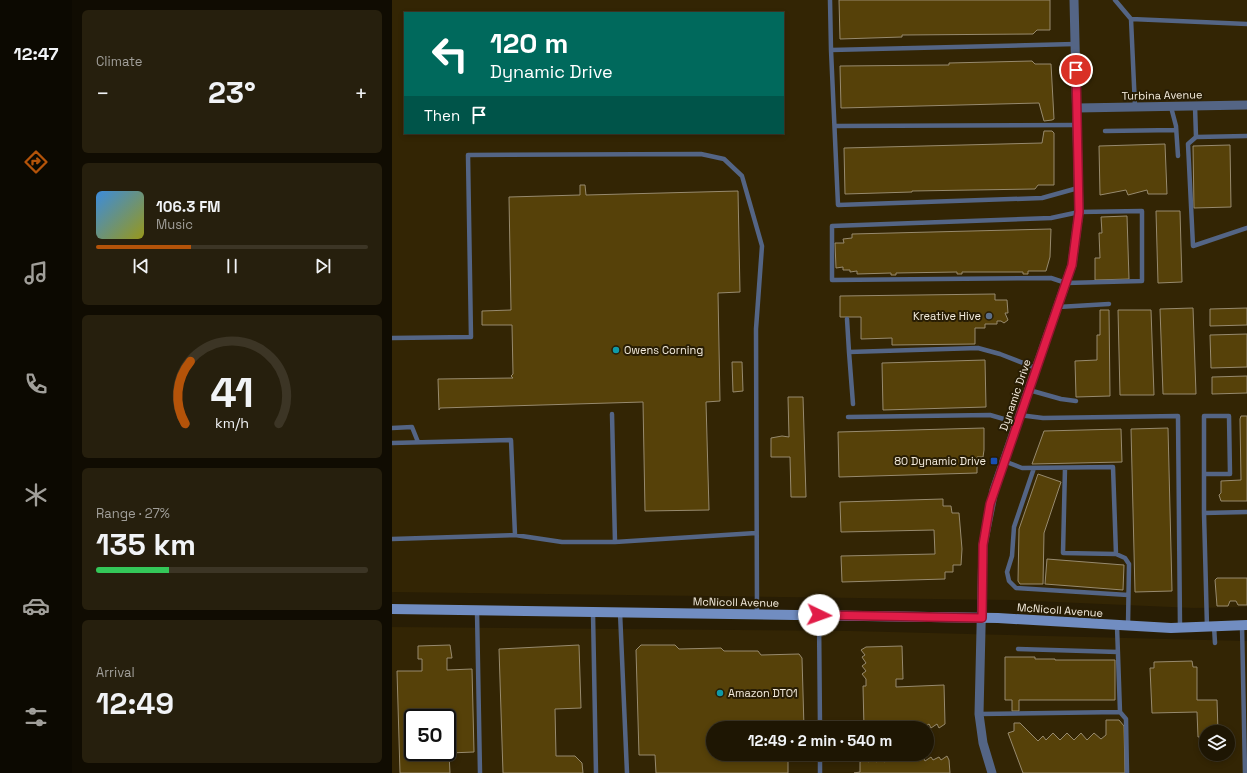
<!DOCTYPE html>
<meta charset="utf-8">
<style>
body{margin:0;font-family:"Space Grotesk",sans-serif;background:#261f0d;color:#f1f3f6;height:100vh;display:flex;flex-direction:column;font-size:15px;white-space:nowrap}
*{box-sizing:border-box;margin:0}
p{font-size:13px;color:#a19f9a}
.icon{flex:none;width:22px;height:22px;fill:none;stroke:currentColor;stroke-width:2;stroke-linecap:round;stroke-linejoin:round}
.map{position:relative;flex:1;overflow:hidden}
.details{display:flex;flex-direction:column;gap:10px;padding:10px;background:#100c02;width:320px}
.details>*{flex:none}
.banner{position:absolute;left:12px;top:12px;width:380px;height:122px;border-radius:0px;box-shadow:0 2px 6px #0003,0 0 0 1px #3c3525;background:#00695c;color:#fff;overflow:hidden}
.fabs{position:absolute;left:807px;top:725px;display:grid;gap:8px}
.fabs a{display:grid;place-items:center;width:36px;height:36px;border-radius:50%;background:#1e1603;box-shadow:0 2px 6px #0003,0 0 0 1px #3c3525;font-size:20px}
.speed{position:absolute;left:12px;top:709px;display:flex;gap:8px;font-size:20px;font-weight:700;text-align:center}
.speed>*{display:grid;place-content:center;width:52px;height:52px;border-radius:50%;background:#1e1603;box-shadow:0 2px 6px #0003,0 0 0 1px #3c3525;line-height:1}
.speed .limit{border:2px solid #111;border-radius:6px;background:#fff;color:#111}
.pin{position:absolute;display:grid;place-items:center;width:34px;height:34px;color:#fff;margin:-17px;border:2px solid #fff;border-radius:50%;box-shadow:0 1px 4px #0007}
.me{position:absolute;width:44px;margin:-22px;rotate:93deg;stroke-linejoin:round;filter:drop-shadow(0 0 3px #0008)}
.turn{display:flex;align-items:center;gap:14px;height:84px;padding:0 20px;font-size:18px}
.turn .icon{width:52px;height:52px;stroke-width:2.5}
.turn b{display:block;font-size:28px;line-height:34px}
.then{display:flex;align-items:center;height:38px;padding:0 20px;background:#0003;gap:8px;font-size:15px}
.big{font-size:30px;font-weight:700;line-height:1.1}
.details .widget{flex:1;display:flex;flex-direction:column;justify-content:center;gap:6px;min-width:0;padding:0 14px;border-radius:6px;background:#261f0d}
.details .dial{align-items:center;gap:0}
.dial svg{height:104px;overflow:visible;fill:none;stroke:#3c3525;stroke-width:7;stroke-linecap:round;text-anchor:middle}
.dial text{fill:#f1f3f6;stroke:none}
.song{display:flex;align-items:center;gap:12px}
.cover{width:48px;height:48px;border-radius:6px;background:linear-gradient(135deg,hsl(210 70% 55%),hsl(60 70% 35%))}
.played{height:4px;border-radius:2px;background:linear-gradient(90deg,#b45309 35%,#3c3525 35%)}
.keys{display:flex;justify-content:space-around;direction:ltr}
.heat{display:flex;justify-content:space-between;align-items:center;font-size:22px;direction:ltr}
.charge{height:6px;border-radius:3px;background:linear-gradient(90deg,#34c759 27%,#3c3525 0)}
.trip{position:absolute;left:314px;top:721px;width:228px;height:40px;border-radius:20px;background:#1e1603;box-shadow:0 2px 6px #0003,0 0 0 1px #3c3525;font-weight:700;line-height:40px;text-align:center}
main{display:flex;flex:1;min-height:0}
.menu{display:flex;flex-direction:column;width:72px;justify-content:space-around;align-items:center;background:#0c0901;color:#a19f9a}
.menu .icon{width:28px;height:28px}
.menu .current{color:#b45309}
.menu b{font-size:18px;color:#f1f3f6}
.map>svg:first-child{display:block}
.built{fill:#332504;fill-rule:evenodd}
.building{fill:#564109;stroke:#978a6e;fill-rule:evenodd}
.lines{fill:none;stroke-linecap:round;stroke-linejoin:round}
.lane{stroke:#546585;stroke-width:4.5}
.street{stroke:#546585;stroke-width:9}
.secondary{stroke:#718dc1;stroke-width:10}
.route-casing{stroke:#92132f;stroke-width:10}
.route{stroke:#e11d48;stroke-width:7}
.service-dot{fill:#5c6f8a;stroke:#281d04;stroke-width:1.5}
.culture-dot{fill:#0f9aa8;stroke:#281d04;stroke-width:1.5}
.transit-dot{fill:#1a4fb4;stroke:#281d04;stroke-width:1.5}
.labels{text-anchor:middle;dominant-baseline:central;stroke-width:4;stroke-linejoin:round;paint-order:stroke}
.street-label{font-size:11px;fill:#f5eddf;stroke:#281d04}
.poi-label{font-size:11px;fill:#f5eddf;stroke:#281d04;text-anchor:end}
</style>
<main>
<nav class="menu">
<b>12:47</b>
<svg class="icon current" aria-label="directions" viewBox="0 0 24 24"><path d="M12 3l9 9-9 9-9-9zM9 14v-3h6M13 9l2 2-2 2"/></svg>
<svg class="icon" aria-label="music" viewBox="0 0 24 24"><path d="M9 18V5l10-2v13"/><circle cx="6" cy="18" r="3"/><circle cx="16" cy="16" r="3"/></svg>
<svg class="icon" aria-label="phone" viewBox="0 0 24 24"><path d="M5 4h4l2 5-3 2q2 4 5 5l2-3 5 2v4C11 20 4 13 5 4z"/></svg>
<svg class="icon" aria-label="climate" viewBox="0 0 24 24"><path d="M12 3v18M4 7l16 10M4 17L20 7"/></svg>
<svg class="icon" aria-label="car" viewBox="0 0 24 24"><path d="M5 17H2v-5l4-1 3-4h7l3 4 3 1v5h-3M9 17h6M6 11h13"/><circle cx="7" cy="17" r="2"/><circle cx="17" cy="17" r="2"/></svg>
<svg class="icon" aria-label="filters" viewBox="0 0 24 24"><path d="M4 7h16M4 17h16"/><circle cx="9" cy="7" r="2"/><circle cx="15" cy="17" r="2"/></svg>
</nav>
<section class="details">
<div class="widget"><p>Climate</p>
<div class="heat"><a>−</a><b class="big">23°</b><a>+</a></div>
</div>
<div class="widget">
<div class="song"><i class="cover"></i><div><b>106.3 FM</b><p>Music</p></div></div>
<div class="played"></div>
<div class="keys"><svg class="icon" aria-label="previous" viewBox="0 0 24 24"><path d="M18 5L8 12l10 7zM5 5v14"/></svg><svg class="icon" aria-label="pause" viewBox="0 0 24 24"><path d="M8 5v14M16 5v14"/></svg><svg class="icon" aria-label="next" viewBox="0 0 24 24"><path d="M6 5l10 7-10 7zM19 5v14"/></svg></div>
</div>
<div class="widget dial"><svg viewBox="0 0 100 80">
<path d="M14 69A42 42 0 1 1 86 69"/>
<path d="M14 69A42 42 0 0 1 18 21" stroke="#b45309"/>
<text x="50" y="56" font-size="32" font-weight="700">41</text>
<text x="50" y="72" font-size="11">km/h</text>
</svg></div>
<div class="widget"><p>Range · 27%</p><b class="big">135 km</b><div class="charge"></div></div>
<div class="widget"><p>Arrival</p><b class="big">12:49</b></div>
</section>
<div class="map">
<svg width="855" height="773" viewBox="0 0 855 773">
<rect width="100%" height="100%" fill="#281d04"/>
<path class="built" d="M0,0H855V607L802,608L618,600L0,592ZM13,13H391V133H13Z
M0,627L459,631L855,641V773H0ZM21,718H55V752H21ZM321,728H535V754H321ZM814,732H836V754H814Z"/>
<path class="building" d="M447,0H658V30H645L641,34L510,35V37L448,39Z
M640,61L643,64H659L662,119L660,120L652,121L647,103L449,108L448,66L557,65V63Z
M652,131H660L662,133V185H646L643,189L520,191V192L453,194L452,148L650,143Z
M773,144L775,194H756L755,190L736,195L734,190L708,195L707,146Z
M838,145L839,207L802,208L801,146Z
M188,185H193L194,195L346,191L348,292L326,293L328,401L314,402L317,510L253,511L251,402L48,408L47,410L46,379L121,378L119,376L121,374L120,325H90V311L119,310L117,197L188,195Z
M764,211H788L790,282L766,283Z
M735,216L737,279L703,280V258H708L707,233H710L709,217Z
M659,229L658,257L654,271H636V274H631V272H570V274H565V272L504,273V275H499V273L465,274V271L458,272V270H451V267L444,268L443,243H452L451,239L460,238V234Z
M603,294V300H615L616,313H613L616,320L612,323L609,321H605V324H593V328H583V344L500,345V338L469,339V317H448V296Z
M801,308L804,394H771L768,309Z
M855,308V325L818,326V309Z
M708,310H717L718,396L684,397L683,361L705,360V335H708Z
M726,310H759L762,395H728Z
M855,334V367L819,368L818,335Z
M593,360L594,407L491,410L490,363Z
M340,362H350L351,391L341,392Z
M855,376V393L820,394V377Z
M396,397H411L414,497H399L398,457H379V438L390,436L397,437Z
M849,416H855V501H829L827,495L829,493V481L849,480L848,419Z
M592,428V450L591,457H585V473L447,477L446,432Z
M776,428L780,591L743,592L739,429Z
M729,429L730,462L640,464L652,431Z
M646,474L669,482L652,533L651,584H628L626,581L627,529Z
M551,499V506H559L560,513H567L570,549L569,565H561V572H553V579L450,582L449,556L543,554L542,530L449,532L448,502Z
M655,559L732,565L731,590L653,584Z
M825,578H855V605H846L844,601H838L836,606H825L823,580Z
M58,645L60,658H55V670L80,669L82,752L57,753L58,773H8L5,671H30V659H26V646ZM21,718H55V752H21Z
M187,645L189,708L163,709L164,756H183L190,763L191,773H111L107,649Z
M249,645H283L287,649L329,648L332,651H366L369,655L407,654L410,658L412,728H321V754H396V773H264L263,755H247L244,650Z
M510,646L511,679H504V687L552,685L553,724L547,728L545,724L539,728L537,724L531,728L529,725L523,728L521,725L515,728L513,725L508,728L504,725L500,728L496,725L492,728L488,726L484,728L480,726L472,728L471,686H474V679L470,674L474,671L470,666L474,663L470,657L473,655L469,650L474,647Z
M613,657H643V659H663V660H723V700H627V711H620V700H613Z
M800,661L801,667H805V700H825L826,732H814V737H806L805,712L760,713L758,668H762V662Z
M714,720H727L732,726L733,773H631L616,733L622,731V723H628L646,741L651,736L654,740L661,733L668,740L675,733L682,740L689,733L695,740L702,733L709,739L714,735Z
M555,756L557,760L558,773H462L468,772V762L474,759L476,762L482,758L484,762L490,758L492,762L498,758L501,761L506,758L509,761L514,757L517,761L523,757L525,761L531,757L533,761L539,757L541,760L547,757L549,760Z"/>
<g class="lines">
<path class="lane" d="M438,0L439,50
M723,0L739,19L743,107
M739,19L855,24
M683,44L439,50L446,205L650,198L686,188
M803,106L804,137L855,136
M779,107L784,126L786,156
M443,126L685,125
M713,131L784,130
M804,137L796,144L801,246L855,228
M750,211V281L674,283L659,278L440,280V226L659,218L687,212Z
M666,307L717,304
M455,319L457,352
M0,338L79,337L76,155L309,154L332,159L350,176L370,246L364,329L365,614
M637,390L669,399L684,401
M461,404L457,352L586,348L608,354L644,368
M220,414L223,542
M627,415L651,418L786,416L788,627
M456,417L598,415L626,423
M0,428L20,427L26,442
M0,443L119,440L123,535
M612,461L630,468L721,467L724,554L733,558L737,564L736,626
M642,468L622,527L620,556L615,572L617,581L624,588L736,595
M673,468L671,553L724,554
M812,474H838L837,416H812V513
M0,539L123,535L170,542H223L364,533
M85,611L88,773
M228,612L235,773
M201,613L204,773
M427,616L428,728
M850,625L853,773
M725,626L728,712
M822,626L823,643
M815,627L812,513L855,512
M626,649L726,652
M587,714L728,712L734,719L735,773
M428,754V773"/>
<path class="street" d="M685,108L855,105
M600,773L591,743L587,714L591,545L602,490L680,265L687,212L682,0"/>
<path class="secondary" d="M0,609L606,618L779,628L855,625"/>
</g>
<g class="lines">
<g class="route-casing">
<path id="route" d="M427,615L590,618L591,545L598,504L680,265L687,212L684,70"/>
</g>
<use href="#route" class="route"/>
</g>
<circle class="service-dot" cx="597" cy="316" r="4"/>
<g class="culture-dot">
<circle cx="224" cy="350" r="4"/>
<circle cx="328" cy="693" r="4"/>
</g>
<rect class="transit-dot" x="598" y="457" width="8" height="8" rx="2"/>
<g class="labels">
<g class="street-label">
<text transform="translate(770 95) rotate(-1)">Turbina Avenue</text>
<text transform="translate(623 395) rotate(-71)">Dynamic Drive</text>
<text transform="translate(344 602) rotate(1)">McNicoll Avenue</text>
<text transform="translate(668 610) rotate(4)">McNicoll Avenue</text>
</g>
<g class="poi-label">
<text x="589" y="316">Kreative Hive</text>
<text x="232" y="350" text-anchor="start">Owens Corning</text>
<text x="594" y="461">80 Dynamic Drive</text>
<text x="336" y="693" text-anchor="start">Amazon DTO1</text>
</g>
</g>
</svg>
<div class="fabs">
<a><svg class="icon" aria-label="layers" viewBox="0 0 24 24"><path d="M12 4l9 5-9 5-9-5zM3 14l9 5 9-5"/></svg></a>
</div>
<div class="speed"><div class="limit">50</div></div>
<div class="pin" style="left:684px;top:70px;background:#d93025"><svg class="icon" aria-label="arrive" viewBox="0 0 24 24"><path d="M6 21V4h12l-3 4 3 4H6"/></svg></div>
<svg class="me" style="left:427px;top:615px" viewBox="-20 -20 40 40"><circle r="19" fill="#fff"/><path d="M0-13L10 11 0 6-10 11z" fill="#e11d48"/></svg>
<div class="trip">12:49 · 2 min · 540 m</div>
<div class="banner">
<div class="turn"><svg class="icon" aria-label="left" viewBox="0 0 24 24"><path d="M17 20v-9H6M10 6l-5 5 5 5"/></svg><div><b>120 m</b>Dynamic Drive</div></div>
<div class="then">Then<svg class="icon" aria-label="arrive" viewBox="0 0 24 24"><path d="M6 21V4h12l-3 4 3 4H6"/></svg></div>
</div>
</div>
</main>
